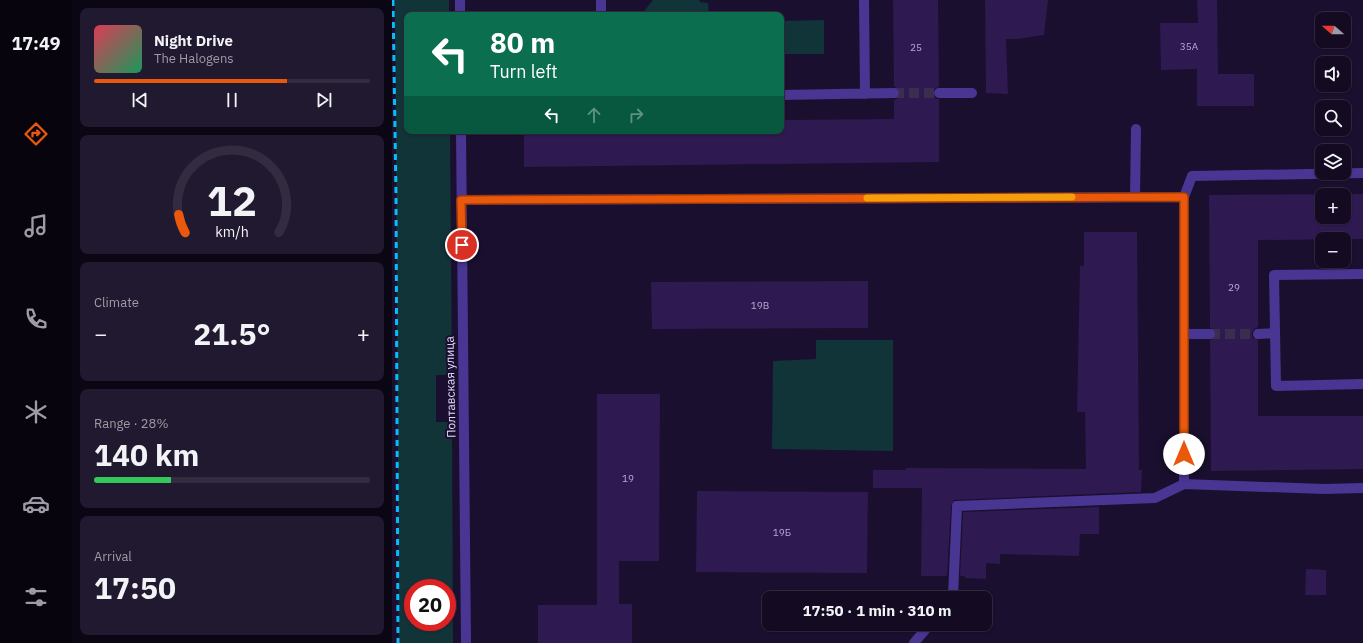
<!DOCTYPE html>
<meta charset="utf-8">
<style>
body{margin:0;font-family:"IBM Plex Sans",sans-serif;background:#21192f;color:#f1f3f6;height:100vh;display:flex;flex-direction:column;font-size:15px;white-space:nowrap}
*{box-sizing:border-box;margin:0}
p{font-size:13px;color:#9d9ba5}
.icon{flex:none;width:22px;height:22px;fill:none;stroke:currentColor;stroke-width:2;stroke-linecap:round;stroke-linejoin:round}
.map{position:relative;flex:1;overflow:hidden}
.details{display:flex;flex-direction:column;gap:8px;padding:8px;background:#0b0613;width:320px}
.details>*{flex:none}
.hud{position:absolute;left:12px;top:12px;width:380px;height:122px;border-radius:8px;box-shadow:0 1px 3px #0004,0 0 0 1px #332b40;background:#0b6e4f;color:#fff;overflow:hidden}
.needle{width:26px;rotate:290deg}
.tools{position:absolute;left:923px;top:12px;display:grid;gap:8px}
.tools a{display:grid;place-items:center;width:36px;height:36px;border-radius:8px;background:#140b22;box-shadow:0 1px 3px #0004,0 0 0 1px #332b40;font-size:20px}
.speed{position:absolute;left:12px;top:579px;display:flex;gap:8px;font-size:20px;font-weight:700;text-align:center}
.speed>*{display:grid;place-content:center;width:52px;height:52px;border-radius:50%;background:#140b22;box-shadow:0 1px 3px #0004,0 0 0 1px #332b40;line-height:1}
.speed .limit{border:6px solid #d22;background:#fff;color:#111}
.pin{position:absolute;display:grid;place-items:center;width:34px;height:34px;color:#fff;margin:-17px;border:2px solid #fff;border-radius:50%;box-shadow:0 1px 4px #0007}
.me{position:absolute;width:44px;margin:-22px;rotate:0deg;stroke-linejoin:round;filter:drop-shadow(0 0 3px #0008)}
.turn{display:flex;align-items:center;gap:14px;height:84px;padding:0 20px;font-size:18px}
.turn .icon{width:52px;height:52px;stroke-width:2.5}
.turn b{display:block;font-size:28px;line-height:34px}
.lanes{display:flex;align-items:center;height:38px;padding:0 20px;background:#0003;justify-content:center;gap:20px;direction:ltr}
.lanes .off{opacity:.35}
.big{font-size:30px;font-weight:800;line-height:1.1}
.details .card{flex:1;display:flex;flex-direction:column;justify-content:center;gap:6px;min-width:0;padding:0 14px;border-radius:8px;background:#21192f}
.details .dial{align-items:center;gap:0}
.dial svg{height:104px;overflow:visible;fill:none;stroke:#332b40;stroke-width:7;stroke-linecap:round;text-anchor:middle}
.dial text{fill:#f1f3f6;stroke:none}
.song{display:flex;align-items:center;gap:12px}
.cover{width:48px;height:48px;border-radius:6px;background:linear-gradient(135deg,hsl(350 70% 55%),hsl(150 70% 35%))}
.played{height:4px;border-radius:2px;background:linear-gradient(90deg,#ea580c 70%,#332b40 70%)}
.keys{display:flex;justify-content:space-around;direction:ltr}
.heat{display:flex;justify-content:space-between;align-items:center;font-size:22px;direction:ltr}
.charge{height:6px;border-radius:3px;background:linear-gradient(90deg,#34c759 28%,#332b40 0)}
.trip{position:absolute;left:370px;top:591px;width:230px;height:40px;border-radius:8px;background:#140b22;box-shadow:0 1px 3px #0004,0 0 0 1px #332b40;font-weight:800;line-height:40px;text-align:center}
main{display:flex;flex:1;min-height:0}
.dock{display:flex;flex-direction:column;width:72px;justify-content:space-around;align-items:center;background:#08040e;color:#9d9ba5}
.dock .icon{width:28px;height:28px}
.dock .active{color:#ea580c}
.dock b{font-size:18px;color:#f1f3f6}
.map>svg:first-child{display:block}
.green{fill:#113439;fill-rule:evenodd}
.building{fill:#2e1951;fill-rule:evenodd}
.lines{fill:none;stroke-linecap:round;stroke-linejoin:round}
.minor-tunnel{stroke:#392e4d;stroke-width:10;stroke-dasharray:10 5;stroke-linecap:butt}
.minor{stroke:#493592;stroke-width:10}
.rail{stroke:#08bcff;stroke-width:3;stroke-dasharray:6 5;stroke-linecap:butt}
.route-casing{stroke:#983908;stroke-width:10}
.route{stroke:#ea580c;stroke-width:7}
.slow{stroke:#f59e0b;stroke-width:7}
.labels{text-anchor:middle;dominant-baseline:central;stroke-width:4;stroke-linejoin:round;paint-order:stroke}
.number-label{font-size:10px;fill:#b8abd4}
.street-label{font-size:12px;fill:#e6dcff;stroke:#1a0f2e}
</style>
<main>
<nav class="dock">
<b>17:49</b>
<svg class="icon active" aria-label="directions" viewBox="0 0 24 24"><path d="M12 3l9 9-9 9-9-9zM9 14v-3h6M13 9l2 2-2 2"/></svg>
<svg class="icon" aria-label="music" viewBox="0 0 24 24"><path d="M9 18V5l10-2v13"/><circle cx="6" cy="18" r="3"/><circle cx="16" cy="16" r="3"/></svg>
<svg class="icon" aria-label="phone" viewBox="0 0 24 24"><path d="M5 4h4l2 5-3 2q2 4 5 5l2-3 5 2v4C11 20 4 13 5 4z"/></svg>
<svg class="icon" aria-label="climate" viewBox="0 0 24 24"><path d="M12 3v18M4 7l16 10M4 17L20 7"/></svg>
<svg class="icon" aria-label="car" viewBox="0 0 24 24"><path d="M5 17H2v-5l4-1 3-4h7l3 4 3 1v5h-3M9 17h6M6 11h13"/><circle cx="7" cy="17" r="2"/><circle cx="17" cy="17" r="2"/></svg>
<svg class="icon" aria-label="filters" viewBox="0 0 24 24"><path d="M4 7h16M4 17h16"/><circle cx="9" cy="7" r="2"/><circle cx="15" cy="17" r="2"/></svg>
</nav>
<section class="details">
<div class="card">
<div class="song"><i class="cover"></i><div><b>Night Drive</b><p>The Halogens</p></div></div>
<div class="played"></div>
<div class="keys"><svg class="icon" aria-label="previous" viewBox="0 0 24 24"><path d="M18 5L8 12l10 7zM5 5v14"/></svg><svg class="icon" aria-label="pause" viewBox="0 0 24 24"><path d="M8 5v14M16 5v14"/></svg><svg class="icon" aria-label="next" viewBox="0 0 24 24"><path d="M6 5l10 7-10 7zM19 5v14"/></svg></div>
</div>
<div class="card dial"><svg viewBox="0 0 100 80">
<path d="M14 69A42 42 0 1 1 86 69"/>
<path d="M14 69A42 42 0 0 1 9 55" stroke="#ea580c"/>
<text x="50" y="56" font-size="32" font-weight="700">12</text>
<text x="50" y="72" font-size="11">km/h</text>
</svg></div>
<div class="card"><p>Climate</p>
<div class="heat"><a>−</a><b class="big">21.5°</b><a>+</a></div>
</div>
<div class="card"><p>Range · 28%</p><b class="big">140 km</b><div class="charge"></div></div>
<div class="card"><p>Arrival</p><b class="big">17:50</b></div>
</section>
<div class="map">
<svg width="971" height="643" viewBox="0 0 971 643">
<rect width="100%" height="100%" fill="#1a0f2e"/>
<path class="green" d="M3,0H57V15H15V131H58L60,375H44V422H60L61,643H7ZM21,588H55V622H21Z
M261,0H307L308,2L316,3L317,15H249Z
M432,20V54H389V21Z
M424,340H501V451L380,449L381,361L424,359Z"/>
<path class="building" d="M501,0H546L547,87L542,89L541,93L543,98L547,99V162L132,167V131H389V120L502,119V100L506,98L508,93L507,89L502,86Z
M593,0H656L652,35L625,39H614L616,94L594,93Z
M805,0H825L826,74H862V106H805V69L769,70L768,23H806Z
M971,194V239L866,240V327L862,329L860,334L861,338L866,340V416H971V469L819,471L818,340L823,338L824,334L822,329L818,328L817,195ZM930,195H952V217H930Z
M692,232H745L747,470H750L749,492L562,500L559,506L555,576H529L530,488H481V470H514V468L694,469L693,412H685L688,266H692Z
M476,281V328L260,329L259,282Z
M205,394H268L267,561H227V604H240V643H146V605H205Z
M305,491L476,492L475,573L304,572Z
M707,507V534H688L687,556L608,554V564L594,563V579L573,578V576H568L571,512Z
M914,569L934,570V595H913Z"/>
<g class="lines">
<path class="minor-tunnel" d="M502,93H547
M818,334H866"/>
<path class="minor" d="M68,0V15
M209,0V15
M472,0L473,94
M547,93H580
M389,95L502,93
M69,131L74,643
M743,197L744,129
M792,197L800,176L971,173
M69,200L792,197V484L763,498L565,506L561,596L559,598
M971,274L882,275L884,386L971,384
M792,334H818
M866,334L883,333
M792,484L932,489L971,488
M522,643L538,624"/>
<path class="rail" d="M1,0L4,196L6,643"/>
</g>
<g class="lines">
<g class="route-casing">
<path id="route" d="M70,245L69,200L792,197V454"/>
</g>
<use href="#route" class="route"/>
<path class="slow" d="M475,198L680,197"/>
</g>
<g class="labels">
<g class="number-label">
<text x="797" y="46">35А</text>
<text x="524" y="47">25</text>
<text x="842" y="287">29</text>
<text x="368" y="305">19В</text>
<text x="236" y="478">19</text>
<text x="390" y="532">19Б</text>
</g>
<g class="street-label">
<text transform="translate(58 387) rotate(-91)">Полтавская улица</text>
</g>
</g>
</svg>
<div class="tools">
<a><svg class="needle" viewBox="-14 -14 28 28"><path d="M0-13l5 13h-10z" fill="#e53935"/><path d="M0 13l5-13h-10z" fill="#9d9ba5"/></svg></a>
<a><svg class="icon" aria-label="sound" viewBox="0 0 24 24"><path d="M4 9h4l5-4v14l-5-4H4zM17 9q2 3 0 6"/></svg></a>
<a><svg class="icon" aria-label="search" viewBox="0 0 24 24"><circle cx="10" cy="10" r="6"/><path d="M15 15l6 6"/></svg></a>
<a><svg class="icon" aria-label="layers" viewBox="0 0 24 24"><path d="M12 4l9 5-9 5-9-5zM3 14l9 5 9-5"/></svg></a>
<a>+</a>
<a>−</a>
</div>
<div class="speed"><div class="limit">20</div></div>
<div class="pin" style="left:70px;top:245px;background:#d93025"><svg class="icon" aria-label="arrive" viewBox="0 0 24 24"><path d="M6 21V4h12l-3 4 3 4H6"/></svg></div>
<svg class="me" style="left:792px;top:454px" viewBox="-20 -20 40 40"><circle r="19" fill="#fff"/><path d="M0-13L10 11 0 6-10 11z" fill="#ea580c"/></svg>
<div class="trip">17:50 · 1 min · 310 m</div>
<div class="hud">
<div class="turn"><svg class="icon" aria-label="left" viewBox="0 0 24 24"><path d="M17 20v-9H6M10 6l-5 5 5 5"/></svg><div><b>80 m</b>Turn left</div></div>
<div class="lanes"><svg class="icon" aria-label="left" viewBox="0 0 24 24"><path d="M17 20v-9H6M10 6l-5 5 5 5"/></svg><svg class="icon off" aria-label="ahead" viewBox="0 0 24 24"><path d="M12 20V5M6 11l6-6 6 6"/></svg><svg class="icon off" aria-label="right" viewBox="0 0 24 24"><path d="M7 20v-9h11M14 6l5 5-5 5"/></svg></div>
</div>
</div>
</main>
